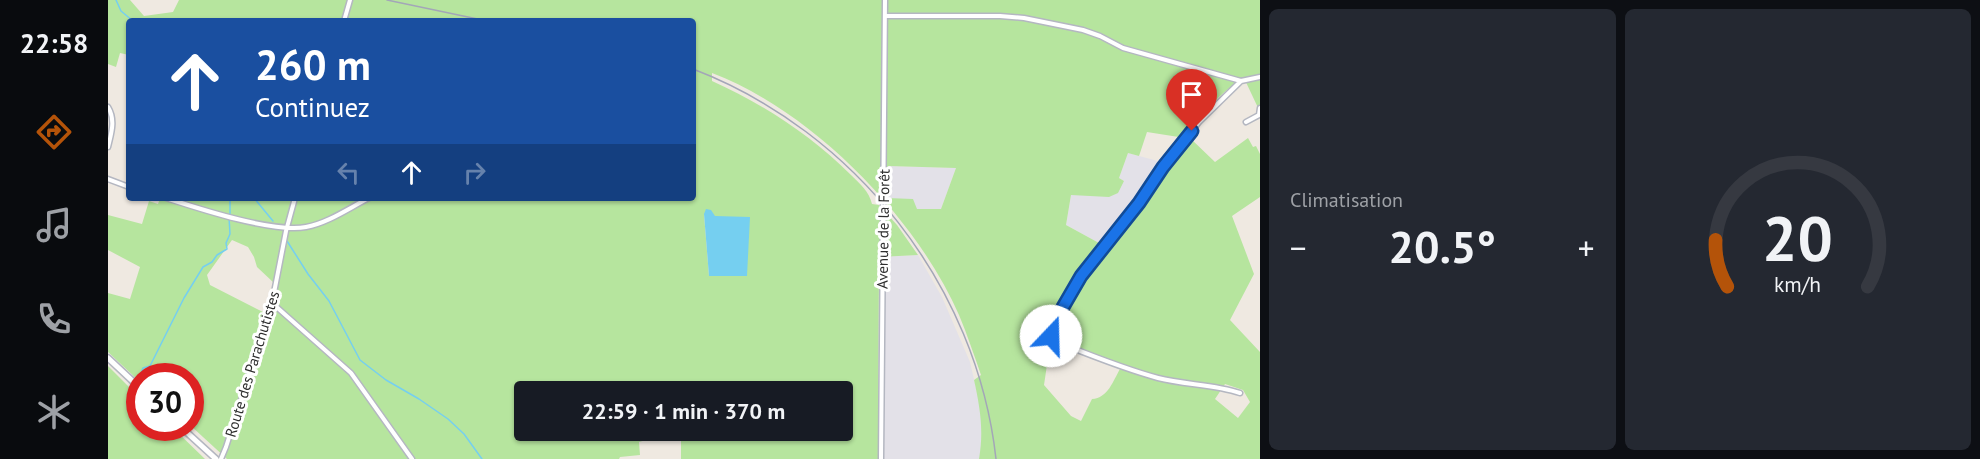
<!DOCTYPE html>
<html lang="fr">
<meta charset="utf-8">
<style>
body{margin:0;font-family:"PT Sans",sans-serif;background:#242831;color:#f1f3f6;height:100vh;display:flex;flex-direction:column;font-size:22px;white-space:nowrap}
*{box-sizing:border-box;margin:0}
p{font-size:20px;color:#9ea1a6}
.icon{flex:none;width:33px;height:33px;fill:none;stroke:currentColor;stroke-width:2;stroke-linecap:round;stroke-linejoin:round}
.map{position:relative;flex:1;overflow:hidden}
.drawer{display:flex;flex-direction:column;gap:9px;padding:9px;background:#0d0f14;width:720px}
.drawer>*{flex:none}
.banner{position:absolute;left:18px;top:18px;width:570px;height:183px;border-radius:6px;box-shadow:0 2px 4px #0004;background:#1a4fa0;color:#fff;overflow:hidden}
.speed{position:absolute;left:18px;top:363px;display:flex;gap:12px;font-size:30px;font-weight:700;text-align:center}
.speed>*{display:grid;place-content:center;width:78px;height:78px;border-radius:50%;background:#171b24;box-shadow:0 2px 4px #0004;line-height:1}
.speed .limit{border:9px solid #d22;background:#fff;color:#111}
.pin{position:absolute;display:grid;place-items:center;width:51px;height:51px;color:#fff;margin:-62px -26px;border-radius:50% 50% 50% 0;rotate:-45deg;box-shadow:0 0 6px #0007}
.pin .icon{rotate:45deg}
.me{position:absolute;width:66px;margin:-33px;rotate:21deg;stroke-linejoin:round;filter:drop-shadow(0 0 4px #0008)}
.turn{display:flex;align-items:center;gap:21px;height:126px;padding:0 30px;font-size:27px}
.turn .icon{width:78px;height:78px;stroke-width:2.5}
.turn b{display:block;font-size:42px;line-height:51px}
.lanes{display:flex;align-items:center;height:57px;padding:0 30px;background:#0003;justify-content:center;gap:30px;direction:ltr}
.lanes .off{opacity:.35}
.big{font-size:45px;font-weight:700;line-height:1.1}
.drawer .card{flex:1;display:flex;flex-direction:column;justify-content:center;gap:9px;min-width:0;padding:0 21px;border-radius:9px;background:#242831}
.drawer .dial{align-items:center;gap:0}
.dial svg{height:156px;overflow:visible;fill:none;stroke:#363941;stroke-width:7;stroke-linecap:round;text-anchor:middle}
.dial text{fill:#f1f3f6;stroke:none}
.heat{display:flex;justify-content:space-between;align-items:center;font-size:33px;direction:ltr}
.drawer .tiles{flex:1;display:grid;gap:9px;grid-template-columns:repeat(2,1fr)}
.trip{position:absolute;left:406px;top:381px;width:339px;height:60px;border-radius:6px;background:#171b24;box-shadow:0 2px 4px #0004;font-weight:700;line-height:60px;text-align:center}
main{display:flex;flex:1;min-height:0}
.tabs{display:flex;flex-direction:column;width:108px;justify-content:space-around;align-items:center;background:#090b0e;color:#9ea1a6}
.tabs .icon{width:42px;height:42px}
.tabs .on{color:#b45309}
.tabs b{font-size:27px;color:#f1f3f6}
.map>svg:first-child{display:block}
.industrial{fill:#e3e1e8}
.green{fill:#b6e59e;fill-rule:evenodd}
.water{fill:#75cff0}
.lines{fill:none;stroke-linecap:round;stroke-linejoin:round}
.stream{stroke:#75cff0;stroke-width:1.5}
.street-casing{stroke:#b4b7c1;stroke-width:7}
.secondary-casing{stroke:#b4b7c1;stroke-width:8}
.street{stroke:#fff;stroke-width:4}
.secondary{stroke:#fff;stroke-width:5}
.rail{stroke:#a3a6b8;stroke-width:1.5}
.route-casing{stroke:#114b97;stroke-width:15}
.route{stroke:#1a73e8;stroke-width:10}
.labels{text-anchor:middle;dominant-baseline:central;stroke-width:6;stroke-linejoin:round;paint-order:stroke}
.street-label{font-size:15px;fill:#2e2e2e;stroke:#fff}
</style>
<main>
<nav class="tabs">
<b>22:58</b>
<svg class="icon on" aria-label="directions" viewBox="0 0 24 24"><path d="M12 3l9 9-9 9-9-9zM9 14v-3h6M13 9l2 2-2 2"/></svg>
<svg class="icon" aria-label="music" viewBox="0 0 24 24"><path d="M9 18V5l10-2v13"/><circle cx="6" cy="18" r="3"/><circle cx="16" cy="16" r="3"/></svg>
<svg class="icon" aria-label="phone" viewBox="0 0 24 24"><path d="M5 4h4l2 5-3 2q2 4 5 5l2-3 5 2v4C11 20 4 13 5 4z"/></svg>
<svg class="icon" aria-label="climate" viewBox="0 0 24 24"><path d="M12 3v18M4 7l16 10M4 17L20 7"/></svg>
</nav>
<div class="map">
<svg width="1152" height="459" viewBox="0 0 1152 459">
<rect width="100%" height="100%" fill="#efe9e1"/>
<path class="industrial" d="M1020,153L1061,164L1037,198L1030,196L991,243L958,225L963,195H980L1016,181L1011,178Z
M780,166L848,168L833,209H809L779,198Z
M810,255L834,297L862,362L874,414V444L871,459H770L771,257Z"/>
<path class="green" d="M0,0H22L36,16L65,12L71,0H1152V112L1136,78C1112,92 1093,115 1077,138L1039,132L1031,156L1020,153L1011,178L1016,181L1010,193L1001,197L963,195L958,225L991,243L1031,196L1038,198L1061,164L1082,138L1107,162L1140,138L1145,147L1148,146L1152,154V197L1124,216L1146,274L1122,320L1152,352V459H871C876,431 872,407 866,380L873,375C866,355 859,334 851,315C808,217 704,111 604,73V81C655,104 703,135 743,175C752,184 761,191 764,204L771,205L789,225L810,255L771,257L770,459H573V431L735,430V392H417V430L553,431L552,436L531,442L532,455L512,457L511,459H119L83,426L82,376H32L31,381L0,352V293L22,299L32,267L0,250V215L34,224L41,201L50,204L52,198H585V21H21V55L12,53L8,67L0,64ZM780,166L848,168L833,209H809L805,199L779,198ZM596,214L606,216L601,276ZM124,240L140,247L146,257L149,267L166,283L157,313L102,285L99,275ZM945,344L1012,369C1005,381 1000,398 984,399L973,421L963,416L936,385L940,358ZM1117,384L1135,390L1142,402L1130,418L1107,399Z
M0,366L31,397L32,428H65L97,459H0Z"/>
<path class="water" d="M598,209L603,210L607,216L642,217L639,276H601L596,214Z"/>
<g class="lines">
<path class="stream" d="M8,0L13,11L25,21
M146,198L165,221
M122,215V198
M179,241L200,274L221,301L252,360L278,380L311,399L340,419L356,434L374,459
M32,376L35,368L42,366L76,298L95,267L104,262L109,255L119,249L118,243L122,234L121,217"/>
<g class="street-casing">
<path id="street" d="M777,16H892L916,18L975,30L992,36L1015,48L1133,81L1152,77
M236,21L242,0
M0,107C8,120 3,134 0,147
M1138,122L1151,115L1152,108
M0,179L21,187
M58,198C92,209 165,233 198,227C220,223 241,208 261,198
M164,303L243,373L304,459
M1132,393C1106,384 1077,385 1050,378C1016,369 982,355 949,342L943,336V325L965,288L981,264L1031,203L1055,167L1091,122L1133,81
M113,459L118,447L164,303L178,231L187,198
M773,459L777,0"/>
</g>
<g class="secondary-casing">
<path id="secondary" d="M0,358L32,388
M74,428L108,459"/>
</g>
<use href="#street" class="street"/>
<use href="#secondary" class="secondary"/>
<path class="rail" d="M279,0L379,21
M585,69C747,131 869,286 888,459"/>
</g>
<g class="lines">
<g class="route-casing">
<path id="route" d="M943,336L944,326L973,276L1031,203L1055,167L1084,131"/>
</g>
<use href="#route" class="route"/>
</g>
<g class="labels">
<g class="street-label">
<text transform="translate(775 229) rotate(-89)">Avenue de la Forêt</text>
<text transform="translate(144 364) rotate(-73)">Route des Parachutistes</text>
</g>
</g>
</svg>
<div class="speed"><div class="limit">30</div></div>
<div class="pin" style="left:1084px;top:131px;background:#d93025"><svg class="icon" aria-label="arrive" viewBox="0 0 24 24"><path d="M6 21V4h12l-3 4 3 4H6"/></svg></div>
<svg class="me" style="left:943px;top:336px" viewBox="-20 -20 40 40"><circle r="19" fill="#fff"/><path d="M0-13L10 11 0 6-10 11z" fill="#1a73e8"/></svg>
<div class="trip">22:59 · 1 min · 370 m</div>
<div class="banner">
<div class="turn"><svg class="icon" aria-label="ahead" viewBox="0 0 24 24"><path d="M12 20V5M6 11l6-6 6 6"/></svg><div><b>260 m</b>Continuez</div></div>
<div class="lanes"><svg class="icon off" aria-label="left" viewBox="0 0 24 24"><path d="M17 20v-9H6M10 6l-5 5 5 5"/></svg><svg class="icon" aria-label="ahead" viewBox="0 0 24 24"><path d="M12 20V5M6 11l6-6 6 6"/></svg><svg class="icon off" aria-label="right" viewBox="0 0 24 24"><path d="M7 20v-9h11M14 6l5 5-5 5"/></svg></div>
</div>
</div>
<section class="drawer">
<div class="tiles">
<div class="card"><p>Climatisation</p>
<div class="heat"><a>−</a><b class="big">20.5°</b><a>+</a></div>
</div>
<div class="card dial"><svg viewBox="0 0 100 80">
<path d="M14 69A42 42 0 1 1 86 69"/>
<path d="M14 69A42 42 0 0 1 8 45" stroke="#b45309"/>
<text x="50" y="56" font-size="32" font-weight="700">20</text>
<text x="50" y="72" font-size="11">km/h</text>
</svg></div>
</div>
</section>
</main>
